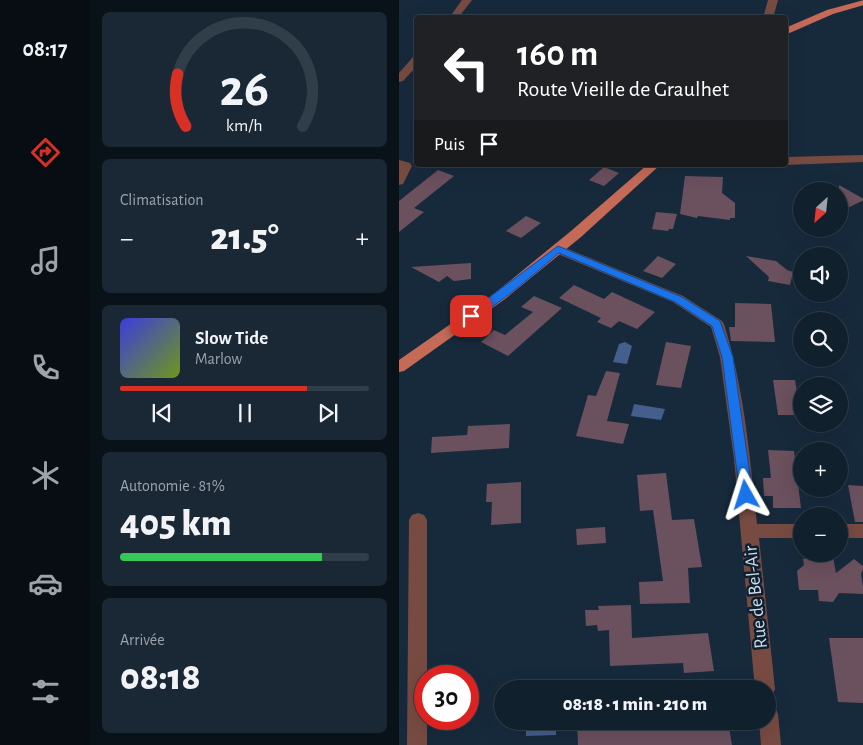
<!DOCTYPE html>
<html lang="fr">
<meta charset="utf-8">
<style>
body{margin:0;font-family:"Alegreya Sans",sans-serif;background:#1a2835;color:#f1f3f6;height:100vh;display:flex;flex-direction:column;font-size:19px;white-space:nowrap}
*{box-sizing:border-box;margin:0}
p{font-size:16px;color:#9ca3aa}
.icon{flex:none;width:28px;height:28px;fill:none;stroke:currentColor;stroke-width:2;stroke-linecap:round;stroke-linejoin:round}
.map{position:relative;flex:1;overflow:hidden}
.sheet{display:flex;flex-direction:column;gap:12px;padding:12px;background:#091219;width:309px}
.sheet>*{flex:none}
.top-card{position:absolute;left:15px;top:15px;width:374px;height:152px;border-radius:5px;box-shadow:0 5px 20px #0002,0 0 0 1px #303e49;background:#202124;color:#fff;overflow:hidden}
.needle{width:32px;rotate:207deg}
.controls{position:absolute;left:394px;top:182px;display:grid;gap:10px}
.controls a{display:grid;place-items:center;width:55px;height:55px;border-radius:50%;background:#11202d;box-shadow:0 5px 20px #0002,0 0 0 1px #303e49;font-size:25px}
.speed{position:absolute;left:15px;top:665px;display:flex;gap:10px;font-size:25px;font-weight:700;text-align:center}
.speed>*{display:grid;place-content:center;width:65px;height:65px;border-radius:50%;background:#11202d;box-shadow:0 5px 20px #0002,0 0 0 1px #303e49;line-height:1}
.speed .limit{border:8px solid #d22;background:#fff;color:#111}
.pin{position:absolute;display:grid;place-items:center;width:42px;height:42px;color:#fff;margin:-21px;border-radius:10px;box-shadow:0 2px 8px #0006}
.me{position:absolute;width:55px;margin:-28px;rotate:354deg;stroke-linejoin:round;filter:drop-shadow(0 0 4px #0008)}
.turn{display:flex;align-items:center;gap:18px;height:105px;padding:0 20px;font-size:22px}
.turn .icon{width:65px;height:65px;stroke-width:2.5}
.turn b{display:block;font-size:35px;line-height:42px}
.then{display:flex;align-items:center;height:48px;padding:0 20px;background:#0003;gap:10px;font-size:19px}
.big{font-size:38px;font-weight:800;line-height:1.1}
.sheet .card{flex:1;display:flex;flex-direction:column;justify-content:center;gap:8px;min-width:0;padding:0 18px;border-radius:8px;background:#1a2835}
.sheet .dial{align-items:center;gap:0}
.dial svg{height:130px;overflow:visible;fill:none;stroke:#303e49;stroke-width:7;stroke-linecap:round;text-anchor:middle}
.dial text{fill:#f1f3f6;stroke:none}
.song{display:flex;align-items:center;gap:15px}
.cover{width:60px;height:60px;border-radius:8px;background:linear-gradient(135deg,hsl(240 70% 55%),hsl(80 70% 35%))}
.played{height:5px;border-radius:2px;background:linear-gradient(90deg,#d93025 75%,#303e49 75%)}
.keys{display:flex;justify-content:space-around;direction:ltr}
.heat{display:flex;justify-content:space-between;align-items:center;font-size:28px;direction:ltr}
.charge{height:8px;border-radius:4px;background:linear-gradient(90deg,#34c759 81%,#303e49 0)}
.trip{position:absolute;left:95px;top:680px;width:282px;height:50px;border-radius:25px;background:#11202d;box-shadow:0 5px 20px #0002,0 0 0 1px #303e49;font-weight:800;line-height:50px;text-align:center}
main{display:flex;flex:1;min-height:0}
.tab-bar{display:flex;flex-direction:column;width:90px;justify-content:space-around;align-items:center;background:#070d12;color:#9ca3aa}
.tab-bar .icon{width:35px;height:35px}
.tab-bar .on{color:#d93025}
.tab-bar b{font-size:22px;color:#f1f3f6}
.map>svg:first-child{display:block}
.water{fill:#445f8d}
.building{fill:#6b505e}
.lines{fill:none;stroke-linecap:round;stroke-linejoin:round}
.minor{fill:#784b42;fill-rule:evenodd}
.major{fill:#c66a58;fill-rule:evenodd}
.route{fill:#1a73e8;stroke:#114b97}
.labels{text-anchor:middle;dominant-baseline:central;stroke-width:5;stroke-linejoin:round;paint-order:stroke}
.street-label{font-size:19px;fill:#cfdbe7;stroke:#0d2032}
</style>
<main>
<nav class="tab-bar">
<b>08:17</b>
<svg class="icon on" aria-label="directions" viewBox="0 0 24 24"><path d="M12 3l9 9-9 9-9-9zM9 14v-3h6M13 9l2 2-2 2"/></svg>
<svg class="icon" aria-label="music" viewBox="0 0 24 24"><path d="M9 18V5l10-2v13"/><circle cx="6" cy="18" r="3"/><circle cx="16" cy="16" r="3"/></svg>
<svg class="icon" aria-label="phone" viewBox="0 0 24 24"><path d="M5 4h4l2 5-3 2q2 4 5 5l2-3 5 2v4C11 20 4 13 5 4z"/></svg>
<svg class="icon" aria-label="climate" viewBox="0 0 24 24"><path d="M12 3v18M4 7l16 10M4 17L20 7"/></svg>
<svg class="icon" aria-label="car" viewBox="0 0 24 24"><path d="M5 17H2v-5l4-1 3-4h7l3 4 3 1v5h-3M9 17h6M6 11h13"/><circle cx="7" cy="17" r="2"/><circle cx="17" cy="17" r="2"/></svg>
<svg class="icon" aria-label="filters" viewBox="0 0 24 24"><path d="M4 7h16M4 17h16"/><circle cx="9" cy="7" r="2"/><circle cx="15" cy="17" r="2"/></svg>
</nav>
<section class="sheet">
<div class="card dial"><svg viewBox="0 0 100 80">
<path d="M14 69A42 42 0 1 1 86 69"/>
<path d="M14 69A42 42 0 0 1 9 37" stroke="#d93025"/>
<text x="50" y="56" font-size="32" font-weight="700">26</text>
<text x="50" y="72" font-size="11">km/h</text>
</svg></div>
<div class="card"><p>Climatisation</p>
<div class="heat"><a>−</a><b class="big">21.5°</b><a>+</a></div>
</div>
<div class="card">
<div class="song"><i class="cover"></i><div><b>Slow Tide</b><p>Marlow</p></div></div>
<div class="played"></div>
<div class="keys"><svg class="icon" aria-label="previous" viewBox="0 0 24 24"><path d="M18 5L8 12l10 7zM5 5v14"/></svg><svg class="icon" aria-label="pause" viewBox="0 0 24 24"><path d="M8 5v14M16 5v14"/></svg><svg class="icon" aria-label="next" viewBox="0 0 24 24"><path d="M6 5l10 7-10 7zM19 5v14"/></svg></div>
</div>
<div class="card"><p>Autonomie · 81%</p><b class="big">405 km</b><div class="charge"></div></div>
<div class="card"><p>Arrivée</p><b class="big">08:18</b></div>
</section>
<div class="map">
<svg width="465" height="745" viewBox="0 0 465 745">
<rect width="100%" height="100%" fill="#172a3c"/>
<path class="water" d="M226,342L233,346L228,364L214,362L220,344Z
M235,404L266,409L262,420L232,416Z
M157,721V735L127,736V723Z"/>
<path class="building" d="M205,167L220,173L205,186L190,180Z
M39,170L55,176L15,208L25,212L0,232V201Z
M286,176L324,177L323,193L336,203V218H331V220L299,216L298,218L281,214Z
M440,185L465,199V200L440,212Z
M257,212L278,214L274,229H270L269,231L253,229Z
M127,216L142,223L122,238L107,231Z
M259,256L277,264L263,278L244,271Z
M347,256L377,261L388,270L394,272L391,285L369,281L370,277Z
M72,263V279L55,281L48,276L40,282L12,267Z
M175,285L205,299L213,292L256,312L238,329L220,321L212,328L198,322L202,318L160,298Z
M135,296L163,308L109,356L82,342L95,330L106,335L134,312L122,307Z
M336,303L372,304L376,342L332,341L330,327H336Z
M267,342L292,346L282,388L257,385Z
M207,371L221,373L208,421L230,424L224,444L177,436L189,395L197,396Z
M374,380H396L401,415H379Z
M111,424L110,448L32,453L33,437L68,435L69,426Z
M369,450L395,451L402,508H374V496H365L364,478H372Z
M267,473L273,520L295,519L303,567L289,568L291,603L241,604L240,582L264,581L254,510L241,511L238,475Z
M122,482V523L92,525L93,502H87L88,484Z
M449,485L465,486V522H456Z
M206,527L207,543L178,545L177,529Z
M414,557H434L437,573L455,559L465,567L462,574L465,594L440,593L434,602L420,601L419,590H400L398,571L405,565L404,559Z
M232,605L233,638L309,633L315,671L285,673L284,663L211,666L210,630L199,631L198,625L187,626L186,610H200L199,606Z
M430,638H465V703L439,702Z
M178,721H230V723L252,721H329L333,745H179Z"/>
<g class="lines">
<path class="minor" d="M63,0H73L59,18H50Z
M369,0H379L374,18H364Z
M18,56V66L4,81L0,82V73L14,57Z
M465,155V162L386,165V157Z
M0,160L11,163L13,166L4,184L0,185Z
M159,245L284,296L323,321L325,324C345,388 351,457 358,524H402V538H360L376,689L373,696L369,697V689H356L335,459L321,357L312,327L274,302L154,252L152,249L154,246Z
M19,513L25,515L28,520V676H26V719H28V745H8L10,520L13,515Z
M440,524H465V538H440Z
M369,704L376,707L379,714L382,745H362L360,721H369Z"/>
<path class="major" d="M465,0V5L434,14L386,35V28L428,10Z
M248,165H261L182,237L106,299L5,371L0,372V360L96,293L172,231Z"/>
</g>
<path class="route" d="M159,246L283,297L321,321L334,357L354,495L352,499H343L341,495L323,357L313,326L276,302L160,253C147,264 81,322 68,319L67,316L68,314Z"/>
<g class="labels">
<g class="street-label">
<text transform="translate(357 597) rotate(-96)">Rue de Bel-Air</text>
</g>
</g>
</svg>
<div class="controls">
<a><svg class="needle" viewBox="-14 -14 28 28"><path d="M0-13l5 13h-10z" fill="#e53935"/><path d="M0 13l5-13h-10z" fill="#9ca3aa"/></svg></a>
<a><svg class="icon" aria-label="sound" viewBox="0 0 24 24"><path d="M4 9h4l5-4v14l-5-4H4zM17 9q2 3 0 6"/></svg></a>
<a><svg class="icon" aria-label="search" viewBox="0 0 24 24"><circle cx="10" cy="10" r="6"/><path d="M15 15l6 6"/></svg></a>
<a><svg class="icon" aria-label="layers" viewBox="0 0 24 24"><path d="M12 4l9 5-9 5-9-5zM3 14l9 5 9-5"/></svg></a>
<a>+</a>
<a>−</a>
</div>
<div class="speed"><div class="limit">30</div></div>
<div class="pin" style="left:72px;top:316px;background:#d93025"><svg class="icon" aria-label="arrive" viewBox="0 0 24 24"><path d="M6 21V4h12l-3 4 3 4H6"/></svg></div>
<svg class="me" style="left:347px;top:495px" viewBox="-20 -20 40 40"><path d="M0-17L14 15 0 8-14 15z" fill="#1a73e8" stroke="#fff" stroke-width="4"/></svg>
<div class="trip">08:18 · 1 min · 210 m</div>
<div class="top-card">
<div class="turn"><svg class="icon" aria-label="left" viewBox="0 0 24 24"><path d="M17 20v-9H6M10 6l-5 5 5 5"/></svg><div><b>160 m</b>Route Vieille de Graulhet</div></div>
<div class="then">Puis<svg class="icon" aria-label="arrive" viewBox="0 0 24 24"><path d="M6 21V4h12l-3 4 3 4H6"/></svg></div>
</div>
</div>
</main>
